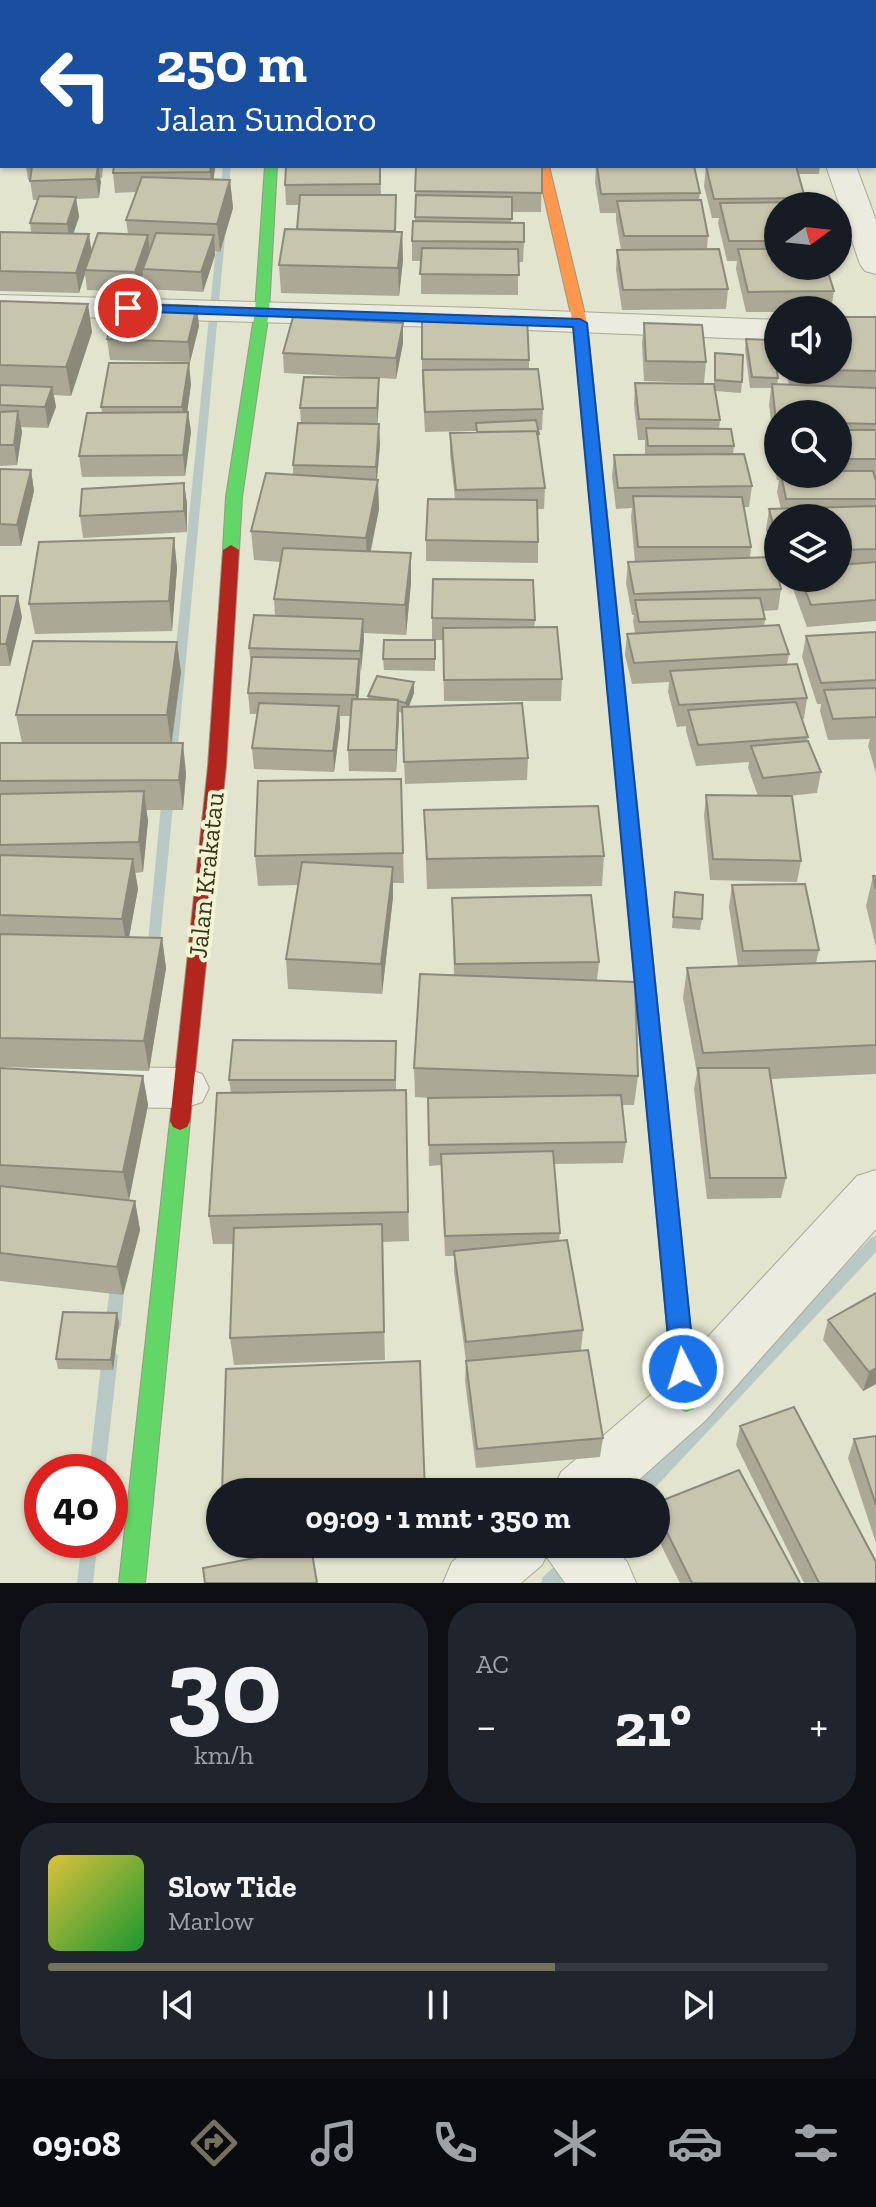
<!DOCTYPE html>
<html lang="id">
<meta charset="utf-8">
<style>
body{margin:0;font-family:"Zilla Slab",serif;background:#20242c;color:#f1f3f6;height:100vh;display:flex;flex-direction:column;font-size:30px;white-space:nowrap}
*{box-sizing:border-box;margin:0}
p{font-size:26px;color:#9ea1a6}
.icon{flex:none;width:44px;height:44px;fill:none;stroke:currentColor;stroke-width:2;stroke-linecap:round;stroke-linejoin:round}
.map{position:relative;height:1583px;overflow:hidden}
.panel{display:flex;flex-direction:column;gap:20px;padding:20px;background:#0d0f14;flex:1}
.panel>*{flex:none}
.banner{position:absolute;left:0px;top:0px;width:876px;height:168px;box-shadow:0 2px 6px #0004;background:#1a4fa0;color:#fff;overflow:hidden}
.needle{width:52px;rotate:75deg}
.buttons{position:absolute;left:764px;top:192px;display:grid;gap:16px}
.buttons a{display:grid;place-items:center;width:88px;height:88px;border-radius:50%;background:#171b24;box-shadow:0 2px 6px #0004;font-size:40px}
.speed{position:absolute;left:24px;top:1454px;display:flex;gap:16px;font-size:40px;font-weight:700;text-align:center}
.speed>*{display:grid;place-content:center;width:104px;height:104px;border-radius:50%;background:#171b24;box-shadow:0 2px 6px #0004;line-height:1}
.speed .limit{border:12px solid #d22;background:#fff;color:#111}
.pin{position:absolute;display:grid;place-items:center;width:68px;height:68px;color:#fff;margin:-34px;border:4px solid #fff;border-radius:50%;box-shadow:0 2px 8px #0007}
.me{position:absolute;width:88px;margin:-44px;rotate:355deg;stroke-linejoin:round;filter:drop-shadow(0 0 6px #0008)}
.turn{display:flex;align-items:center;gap:28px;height:168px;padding:0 24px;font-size:36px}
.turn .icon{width:104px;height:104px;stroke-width:2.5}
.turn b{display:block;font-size:56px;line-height:68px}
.big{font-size:60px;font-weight:700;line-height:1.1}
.panel .widget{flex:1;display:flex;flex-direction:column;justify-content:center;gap:12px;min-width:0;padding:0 28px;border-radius:32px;background:#20242c}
.panel .dial{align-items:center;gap:0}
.dial b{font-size:104px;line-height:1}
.song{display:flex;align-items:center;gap:24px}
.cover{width:96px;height:96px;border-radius:12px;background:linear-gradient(135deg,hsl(50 70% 55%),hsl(130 70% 35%))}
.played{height:8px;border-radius:4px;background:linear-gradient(90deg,#74725c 65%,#363941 65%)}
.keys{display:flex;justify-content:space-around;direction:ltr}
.heat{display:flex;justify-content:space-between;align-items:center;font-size:44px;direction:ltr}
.panel .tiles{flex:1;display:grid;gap:20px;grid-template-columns:1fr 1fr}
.widget:last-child{grid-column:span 2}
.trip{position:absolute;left:206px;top:1478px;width:464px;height:80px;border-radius:40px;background:#171b24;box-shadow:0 2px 6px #0004;font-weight:700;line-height:80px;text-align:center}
.menu{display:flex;height:128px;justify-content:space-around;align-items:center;background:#090b0e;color:#9ea1a6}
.menu .icon{width:56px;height:56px}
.menu .selected{color:#74725c}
.menu b{font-size:36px;color:#f1f3f6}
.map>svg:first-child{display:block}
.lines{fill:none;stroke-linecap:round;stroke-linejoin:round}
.stream{fill:#b8c9c5;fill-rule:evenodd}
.lane-casing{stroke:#a8a996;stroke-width:26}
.street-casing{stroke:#a8a996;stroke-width:2}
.fast-casing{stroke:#989886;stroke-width:2}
.slow-casing{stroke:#989886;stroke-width:2}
.jam-casing{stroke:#989886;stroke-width:2}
.lane{stroke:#ebecdf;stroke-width:24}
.street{fill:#ebecdf;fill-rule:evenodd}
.fast{fill:#63d668;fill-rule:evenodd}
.slow{fill:#ff974d;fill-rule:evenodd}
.jam{fill:#b3261e;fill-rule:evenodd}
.wall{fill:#aba996;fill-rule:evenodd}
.shaded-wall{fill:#8b8a7a}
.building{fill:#c7c5ae;stroke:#8b8a7a;stroke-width:2}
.route{fill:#1a73e8;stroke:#114b97;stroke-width:2}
.labels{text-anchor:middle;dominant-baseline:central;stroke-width:8;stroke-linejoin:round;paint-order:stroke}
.street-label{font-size:26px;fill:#38341e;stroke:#f2f5d3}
</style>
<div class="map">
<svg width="876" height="1583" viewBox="0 0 876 1583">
<rect width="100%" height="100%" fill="#e2e4ce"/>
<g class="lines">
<path class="stream" d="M234,0H242V2H234Z
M223,166H231L228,195L224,198L220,195Z
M221,234L225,237L177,757L171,761L165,757L217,237Z
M168,791L174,795L159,952L158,955H148L147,952L162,795Z
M876,1236V1252L651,1492H632L634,1487L871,1238Z
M118,1273L123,1275L125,1280L121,1326L118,1331L113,1333L108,1331L105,1326L111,1280L113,1275Z
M110,1349L115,1351L118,1356L105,1472H89L102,1356L105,1351Z
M82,1540H98L93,1583H77Z
M578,1544H598L596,1550L561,1583H541L543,1577Z"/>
<g class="lane-casing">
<path id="lane" d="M503,2L528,0"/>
</g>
<g class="street-casing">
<path id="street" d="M261,0H287V2H261Z
M489,0H515L516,2H490Z
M761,0H787L788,2H762Z
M0,27H2V43H0Z
M874,47H876V63H874Z
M0,63H2L0,88Z
M826,166H856L876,220V274L865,271L860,264Z
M0,295L480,308L778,320V340L480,328L0,315Z
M0,1066L184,1068L202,1074L209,1088L202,1102L184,1108L0,1106Z
M876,1170V1229L706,1420L625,1492H552L561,1472L666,1382L857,1176Z
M474,1544H611L627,1562L636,1583H565L546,1556L542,1565L521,1583H443L452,1562Z"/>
</g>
<g class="fast-casing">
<path id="fast" d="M265,166H277L269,311L242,497L239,550L231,555L223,550L226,497L255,311Z
M620,721L629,727L698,1401L694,1409L686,1412L678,1409L674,1401L611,727Z
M180,1112L187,1115L190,1121L145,1583H119L170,1121L173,1115Z"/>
</g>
<g class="slow-casing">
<path id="slow" d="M537,166H549L587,323L629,727L620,733L611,727L573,323Z"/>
</g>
<g class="jam-casing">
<path id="jam" d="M231,545L239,550L226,766L190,1121L187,1127L180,1130L173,1127L170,1121L208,766L223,550Z"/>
</g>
<use href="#lane" class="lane"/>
<use href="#street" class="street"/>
<use href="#fast" class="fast"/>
<use href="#slow" class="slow"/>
<use href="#jam" class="jam"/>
</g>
<path class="wall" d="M176,0H233V2H176Z
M307,0H383V2H307Z
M397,0H496V2H397Z
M555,0H626V2H556Z
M652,0H761V2H653Z
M857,0H876V38H874V2H857Z
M874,55H876V139L874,134Z
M26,166H103L102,178H100L99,198L76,199L79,217L73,233L91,252L128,234L126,220L136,192L115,193L113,173L215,166L213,179L230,180L233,208L220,252L215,251V255L203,292L145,289L143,275L138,292L87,290L85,274L79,293L0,291V232H31L30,223L38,200H33L30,180H28Z
M380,166L381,195H396V232H402L403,260L399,296L281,293L279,265L297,229L299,205H286L285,185Z
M399,166H542L541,212H512L511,223L524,242L523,262H518V295L421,294V261H412V241L415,221L416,167Z
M596,166H694L700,193L699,200L708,236L707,249L728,289L726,309L622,310L616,270L617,250H621L616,220V213H600L595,182Z
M706,166H820L819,174H798L805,198V203L778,206V266L834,291L831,310H778V312H746L736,269L737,261H727L718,223L719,218H712L704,186Z
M0,301L92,332L71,396L54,395L56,407L48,428L21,427L22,432L17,465L0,466Z
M197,306L199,326L190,362L110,360L107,339Z
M422,317L529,360V369L543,409L542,430H538L539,444L545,488L544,509H538V563L426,561V540L455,499L450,454V433L476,432V431L425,432L422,380Z
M876,317V621L807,627L793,589L795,578H838V518H778L777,572L766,530L769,509H781L777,492L779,480H777L771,451L773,436L769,405L771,388H750L745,350L746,339L778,378L777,385H789L786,370H838ZM778,414H838V474H778Z
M644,323L706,362L704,383L644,381L642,344Z
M403,343L396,379L379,378V399L377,424L380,445L377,480L379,509L371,551L411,583L406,635L364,633L358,699L368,700V696L414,693L409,707L528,758L527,780L405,784L402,713L399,712L396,772L349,771L348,750L351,716H340V727L334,772L254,769L252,748L257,714H250L248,693L251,667L249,648L275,616L274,599L280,562L254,560L251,531L293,475V465L301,423L300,408L376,378L284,373L283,353Z
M715,353L742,382L741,393L715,391L720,420L719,429L734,446L733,454L752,486L749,507H744L751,547L750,558L781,589L778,610L763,611L765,619L764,626L789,654L787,664L807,698L804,719H802L808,737L807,741L821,772L817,793L788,796L801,861L797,882L710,880L704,816L706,795L758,796L748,768L749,762L696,766L686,731V726L677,727L668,692L669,682L632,684L625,655L627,634L635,633L633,621L634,615H632L626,583L628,562H635L631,517L632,508L616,509L612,476L614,455H645V440H638L634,404L635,383L714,385Z
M191,384L187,412H188L191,432L185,476L82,477L79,456L102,412L101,407Z
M0,469L31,470L34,491L21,546H0Z
M184,483L187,504V532L83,538L80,516Z
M174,538L177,568L172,631L35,634L29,604Z
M0,596L22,617L10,666H0Z
M432,618L535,620L534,628L562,679L561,701H444L443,640H432Z
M876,632V773L868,746L870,739L828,740L820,711L821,704H817L802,657L806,636Z
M435,640V671L384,670L383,659Z
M181,672L172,743L186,773L183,810H146L148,821L143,872L135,873L138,889L129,937L162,938L166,968L149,1071L0,1067V743H22L16,715Z
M401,779L404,883H393V897L382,994L288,989L286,959L298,885L258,886L255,856Z
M424,810L604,856L602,886L427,889Z
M873,876H876V947L866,906Z
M732,885L819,950L816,963L876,961V1074L771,1079L786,1178L781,1198L707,1199L694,1089L697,1073L683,998L687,968L738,966L729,907Z
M675,892L702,919L700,930L672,928Z
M452,898L599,962L597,980L638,1076L634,1105H622L626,1142L623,1163L554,1164L560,1233L559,1241L583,1330L581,1350L603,1438L600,1457L476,1468L465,1381L466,1361L454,1272V1256H445L441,1165L429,1166L428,1098H430L415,1097L414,1068L454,975Z
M396,1062V1090H406L409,1241L382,1242L385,1360L234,1365L230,1338L233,1244H213L209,1216L231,1093L229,1080Z
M0,1068L143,1076L148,1105L129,1200L135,1201L140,1230L123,1295L0,1281Z
M876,1293V1384L863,1391L823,1340L828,1320Z
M117,1313L119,1323L113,1370L58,1369L56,1359Z
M740,1426L876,1583H804L736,1445Z
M876,1436V1543L848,1458L854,1439Z
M656,1503L800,1583H680L656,1535Z"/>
<path class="shaded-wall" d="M98,166L101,182L99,198L96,179Z
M211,166H215V168L212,192L210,172Z
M230,180L233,208L220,252L217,224Z
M76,197L79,217L70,244L67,224Z
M402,232L403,260L399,296L398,268Z
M89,234L92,254L85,270V274L79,293L76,273Z
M148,235L150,255L143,269V275L138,292L135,272Z
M214,235L215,255L203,292L201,272Z
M88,304L92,332L71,396L66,367Z
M197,306L199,326L190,362L188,342Z
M403,323V343L396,379V358Z
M189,363L191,384L185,428L182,407Z
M379,378V399L377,429V408Z
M52,387L56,407L48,428L45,407Z
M18,411L22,432L17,465L14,445Z
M188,412L191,432L185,476L183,455Z
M379,424L380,445L376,488V467Z
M31,470L34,491L21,546L17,525Z
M378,480L379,509L367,567L366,538Z
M184,483L187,504V532L184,511Z
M174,538L177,568L172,631L169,601Z
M411,553V583L406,635L405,605Z
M18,596L22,617L10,666L6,644Z
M363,619L364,640L361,672L360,651Z
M177,642L181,672L171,745L167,715Z
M359,659L360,680L357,716L356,695Z
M414,682V693L406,714V703Z
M398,700L399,721L396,772V750Z
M339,706L340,727L334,772L333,751Z
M183,743L186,773L183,810L179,780Z
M144,791L148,821L143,872L139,842Z
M133,859L138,889L127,948L122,919Z
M393,867V897L382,994L381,964Z
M162,938L166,968L149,1071L144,1041Z
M143,1076L148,1105L129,1200L123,1172Z
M135,1201L140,1230L123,1295L117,1267Z
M117,1313L119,1323L113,1370L111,1360Z
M876,1368V1384L863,1391L869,1372Z"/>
<path class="building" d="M68,0H130L129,2H67Z
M319,0H383L382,2H318Z
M419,0H496V2H419Z
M715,0H761V2H715Z
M818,0H850L851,2H819Z
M864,0H876V19H874V2H864Z
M654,1H699V2H654Z
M874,55H876V79H874Z
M874,84H876V110H874Z
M32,166H98L96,179L30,181Z
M114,166H211L210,172L113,173Z
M286,166H380V184L285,185Z
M416,166H542V193L415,191Z
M597,166H694L700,193L601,194Z
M706,166H796L805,198L714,199Z
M142,177L230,180L217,224L126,220Z
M300,195H396L395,231L297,229Z
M416,195L512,197V219L415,217Z
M39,196L76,197L67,224L30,223Z
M701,200L708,236H624L617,201Z
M810,202L811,206H778V241H729L720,203Z
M413,221L524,223V242L412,241Z
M285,229L402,232L398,268L279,265Z
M0,232L89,234L76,273L0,271Z
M98,233L148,235L135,272L85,270Z
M156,233L214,235L201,272L143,269Z
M422,248L518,249L519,275L420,274Z
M719,249L728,289L623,290L617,250Z
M738,249H778V266H826L834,291L748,292Z
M0,301L88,304L66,367L0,365Z
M118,303L197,306L188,342L107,339Z
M293,317L403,323L396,358L283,353Z
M422,317L527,318L529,360L422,359Z
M838,317H876V371L819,370H838Z
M644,323L702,325L706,362L646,361Z
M746,339L772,340L778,378L752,377Z
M715,353L743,355L742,382L715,380Z
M109,363H189L182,407H101Z
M538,369L543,409L425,412L423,370Z
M304,377L379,378L377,408H300Z
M635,383L714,384L720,420L639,419Z
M772,384L876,388V424L838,423V414H778V421H776Z
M0,385L52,387L45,407L0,405Z
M18,411L14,445H0V412Z
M188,412L183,455L79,456L87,413Z
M536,420L539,434H537V431L477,432L476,423Z
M298,423L379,424L376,467L293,465Z
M646,428L731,429L734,446H648Z
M774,430H778V451Z
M838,430H876V459H838Z
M537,431L545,488L456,490L450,433Z
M744,454L752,486L618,488L614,455Z
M0,469L31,470L17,525L0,524Z
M838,471H873L876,481V499H786L781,474H838Z
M266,473L378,480L366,538L251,531Z
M184,483V511L80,516L82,489Z
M633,496L742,497L751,547H638Z
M428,499L537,500L538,542L426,540Z
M876,506V549L838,550V518H778V543L769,509Z
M174,538L169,601L29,604L39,542Z
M283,548L411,553L405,605L274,599Z
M773,557L781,589L634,594L628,562Z
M876,562V600L811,605L800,578H838V565Z
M433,579L533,580L535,620L432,618Z
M0,596H18L6,644H0Z
M760,598L765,619L639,622L635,600Z
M254,615L363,619L360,651L249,648Z
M779,625L789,654L634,663L627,634Z
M557,627L562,679L444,680L443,628Z
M876,632V680L821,683L806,636Z
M384,640H435V659H383Z
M33,641L177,642L167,715H16Z
M252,657L359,659L356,695L248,693Z
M797,664L807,698L679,705L670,671Z
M377,676L414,682L406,703L398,701V700L368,696Z
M876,688V717L833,719L824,690Z
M352,699L398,700L396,750H348Z
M796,702L808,737L698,745L688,710Z
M259,703L339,706L333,751L252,748Z
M522,703L528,758L404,762L402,707Z
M808,741L821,772L763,778L751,746Z
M0,743H183L179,780L0,781Z
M401,779L403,853L255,856L258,781Z
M144,791L139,842L0,845V794Z
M706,795L792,796L801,861L713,859Z
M598,806L604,856L427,859L424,810Z
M0,855L133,859L122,919L0,915Z
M302,862L393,867L381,964L286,959Z
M873,876H876V889Z
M805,884L819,950L743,951L732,885Z
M675,892L703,895L702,919L673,917Z
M591,895L599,962L455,964L452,898Z
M0,934L162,938L144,1041L0,1038Z
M876,961V1045L703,1053L687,968Z
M420,974L635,982L638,1076L414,1068Z
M233,1040L396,1041L395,1080H229Z
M0,1068L143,1076L123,1172L0,1165Z
M698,1068H769L786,1178H710Z
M406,1090L408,1212L209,1216L217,1093Z
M621,1095L626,1142L429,1145L428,1098Z
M553,1151L560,1233L445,1236L441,1154Z
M0,1186L135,1201L117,1267L0,1253Z
M382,1224L384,1332L230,1338L234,1228Z
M567,1240L583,1330L466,1342L454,1251Z
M876,1293V1368L869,1372L828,1320Z
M63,1312L117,1313L111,1360L56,1359Z
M588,1350L603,1438L477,1449L466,1361Z
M420,1361L425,1492H222L226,1369Z
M794,1407L876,1562V1583H819L740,1426Z
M876,1436V1505L854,1439Z
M739,1470L800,1583H692L656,1510V1503Z
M311,1547L317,1583H205L203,1568Z"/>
<path class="route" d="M128,304L580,319L587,323L695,1369L691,1377L683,1380L675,1377L671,1369L573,327L123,311L121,308Z"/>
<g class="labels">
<g class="street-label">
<text transform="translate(206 875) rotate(-84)">Jalan Krakatau</text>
</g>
</g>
</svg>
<div class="buttons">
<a><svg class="needle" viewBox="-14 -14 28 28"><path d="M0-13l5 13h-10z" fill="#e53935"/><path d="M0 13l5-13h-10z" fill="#9ea1a6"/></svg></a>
<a><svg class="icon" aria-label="sound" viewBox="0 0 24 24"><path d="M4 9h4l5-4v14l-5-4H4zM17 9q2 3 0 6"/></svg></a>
<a><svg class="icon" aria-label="search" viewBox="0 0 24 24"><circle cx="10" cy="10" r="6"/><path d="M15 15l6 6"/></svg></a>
<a><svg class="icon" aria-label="layers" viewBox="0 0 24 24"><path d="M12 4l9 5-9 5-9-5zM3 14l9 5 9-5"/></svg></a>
</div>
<div class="speed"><div class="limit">40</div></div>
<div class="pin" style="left:128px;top:308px;background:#d93025"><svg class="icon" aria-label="arrive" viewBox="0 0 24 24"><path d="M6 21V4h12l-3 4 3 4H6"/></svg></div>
<svg class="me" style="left:683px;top:1369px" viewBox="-20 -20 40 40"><circle r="17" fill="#1a73e8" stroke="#fff" stroke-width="3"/><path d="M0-11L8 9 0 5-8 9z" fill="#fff"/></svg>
<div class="trip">09:09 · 1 mnt · 350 m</div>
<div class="banner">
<div class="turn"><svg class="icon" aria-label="left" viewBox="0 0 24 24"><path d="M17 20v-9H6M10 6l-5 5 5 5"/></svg><div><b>250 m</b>Jalan Sundoro</div></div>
</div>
</div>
<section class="panel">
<div class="tiles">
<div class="widget dial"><b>30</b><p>km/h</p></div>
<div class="widget"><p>AC</p>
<div class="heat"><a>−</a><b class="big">21°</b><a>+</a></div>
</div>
<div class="widget">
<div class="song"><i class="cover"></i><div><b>Slow Tide</b><p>Marlow</p></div></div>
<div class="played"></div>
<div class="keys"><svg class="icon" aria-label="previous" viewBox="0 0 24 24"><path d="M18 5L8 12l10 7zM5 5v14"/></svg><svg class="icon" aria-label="pause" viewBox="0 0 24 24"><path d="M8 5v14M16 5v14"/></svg><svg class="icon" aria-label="next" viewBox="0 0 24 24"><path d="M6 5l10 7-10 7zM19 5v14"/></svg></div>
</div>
</div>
</section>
<nav class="menu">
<b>09:08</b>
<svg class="icon selected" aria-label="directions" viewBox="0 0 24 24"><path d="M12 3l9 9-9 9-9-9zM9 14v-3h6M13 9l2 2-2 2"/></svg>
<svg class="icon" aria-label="music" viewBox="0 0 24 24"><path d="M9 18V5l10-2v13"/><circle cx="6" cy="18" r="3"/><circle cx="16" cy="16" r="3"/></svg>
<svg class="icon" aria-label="phone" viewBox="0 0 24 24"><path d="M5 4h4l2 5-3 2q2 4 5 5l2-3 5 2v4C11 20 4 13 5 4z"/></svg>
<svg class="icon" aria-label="climate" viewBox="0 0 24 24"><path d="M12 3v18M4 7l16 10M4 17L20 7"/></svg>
<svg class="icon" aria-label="car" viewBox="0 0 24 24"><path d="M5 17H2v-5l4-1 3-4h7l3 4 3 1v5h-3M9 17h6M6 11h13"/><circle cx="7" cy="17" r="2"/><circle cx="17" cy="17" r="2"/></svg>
<svg class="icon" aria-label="filters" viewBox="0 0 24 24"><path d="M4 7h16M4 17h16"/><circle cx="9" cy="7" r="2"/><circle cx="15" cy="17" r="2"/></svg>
</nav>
